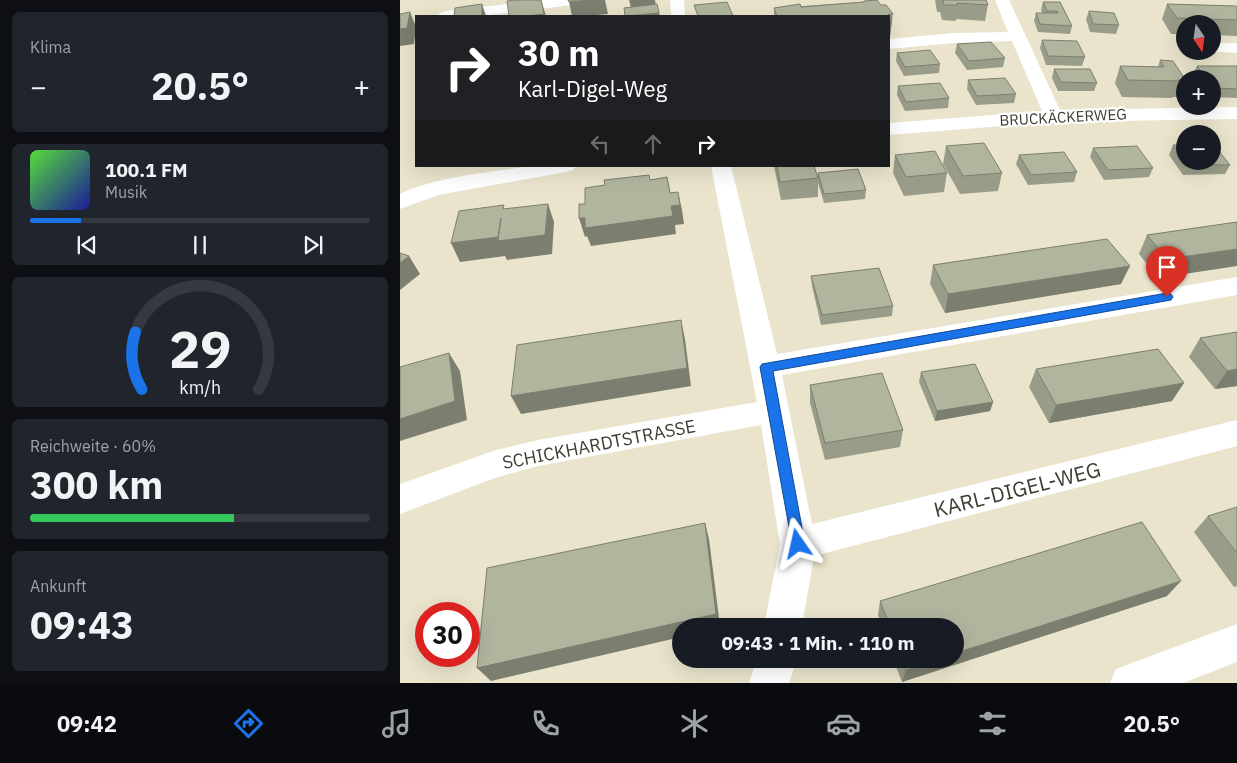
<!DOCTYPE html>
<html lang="de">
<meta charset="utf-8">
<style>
body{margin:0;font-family:"IBM Plex Sans",sans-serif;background:#20242c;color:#f1f3f6;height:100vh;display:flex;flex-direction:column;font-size:19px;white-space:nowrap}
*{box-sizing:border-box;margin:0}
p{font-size:16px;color:#9ea1a6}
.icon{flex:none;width:28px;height:28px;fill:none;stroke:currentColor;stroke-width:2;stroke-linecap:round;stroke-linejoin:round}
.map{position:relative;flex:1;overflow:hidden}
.side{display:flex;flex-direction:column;gap:12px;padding:12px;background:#0d0f14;width:400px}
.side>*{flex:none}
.hud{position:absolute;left:15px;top:15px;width:475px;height:152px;border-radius:0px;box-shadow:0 5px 20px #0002;background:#202124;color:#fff;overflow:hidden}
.needle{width:32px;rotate:167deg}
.fabs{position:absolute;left:776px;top:15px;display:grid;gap:10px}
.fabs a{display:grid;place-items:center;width:45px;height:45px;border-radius:50%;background:#171b24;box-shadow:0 5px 20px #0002;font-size:25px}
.speed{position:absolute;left:15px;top:602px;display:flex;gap:10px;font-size:25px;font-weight:700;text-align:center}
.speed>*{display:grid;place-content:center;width:65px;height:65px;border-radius:50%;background:#171b24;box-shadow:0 5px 20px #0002;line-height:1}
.speed .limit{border:8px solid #d22;background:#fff;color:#111}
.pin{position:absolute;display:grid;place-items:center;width:42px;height:42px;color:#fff;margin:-51px -21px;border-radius:50% 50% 50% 0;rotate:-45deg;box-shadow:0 0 5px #0007}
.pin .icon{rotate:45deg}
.me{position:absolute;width:55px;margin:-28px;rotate:349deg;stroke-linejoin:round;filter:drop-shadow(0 0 4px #0008)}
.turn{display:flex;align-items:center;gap:18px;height:105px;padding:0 20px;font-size:22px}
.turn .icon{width:65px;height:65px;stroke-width:2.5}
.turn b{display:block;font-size:35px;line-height:42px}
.lanes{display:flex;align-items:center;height:48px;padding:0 20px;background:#0003;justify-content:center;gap:25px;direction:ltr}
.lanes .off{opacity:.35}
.big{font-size:38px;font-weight:700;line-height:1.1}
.side .widget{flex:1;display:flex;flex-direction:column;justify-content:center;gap:8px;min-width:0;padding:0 18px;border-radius:8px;background:#20242c}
.side .dial{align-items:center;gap:0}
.dial svg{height:130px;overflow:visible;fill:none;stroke:#363941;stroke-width:7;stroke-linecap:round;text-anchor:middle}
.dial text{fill:#f1f3f6;stroke:none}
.song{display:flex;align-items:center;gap:15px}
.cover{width:60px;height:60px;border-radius:8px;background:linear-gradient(135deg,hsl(110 70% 55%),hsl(240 70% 35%))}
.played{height:5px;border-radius:2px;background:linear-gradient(90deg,#1a73e8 15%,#363941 15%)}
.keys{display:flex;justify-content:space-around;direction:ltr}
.heat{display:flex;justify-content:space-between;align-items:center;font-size:28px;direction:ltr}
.charge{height:8px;border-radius:4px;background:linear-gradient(90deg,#34c759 60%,#363941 0)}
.trip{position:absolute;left:272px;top:618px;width:292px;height:50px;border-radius:25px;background:#171b24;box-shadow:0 5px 20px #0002;font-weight:700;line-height:50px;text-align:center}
.menu{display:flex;height:80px;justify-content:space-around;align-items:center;background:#090b0e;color:#9ea1a6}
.menu .icon{width:35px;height:35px}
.menu .active{color:#1a73e8}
.menu b{font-size:22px;color:#f1f3f6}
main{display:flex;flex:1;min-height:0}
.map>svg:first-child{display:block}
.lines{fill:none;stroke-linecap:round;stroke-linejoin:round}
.minor{fill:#fff;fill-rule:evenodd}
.wall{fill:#989c88}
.shaded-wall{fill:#7c7f6f}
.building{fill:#b1b59e;stroke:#7c7f6f}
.route{fill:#1a73e8;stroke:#114b97}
.labels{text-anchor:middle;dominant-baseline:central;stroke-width:4.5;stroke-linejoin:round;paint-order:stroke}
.far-street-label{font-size:15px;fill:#3e3b32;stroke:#fff}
.street-label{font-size:18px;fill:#3e3b32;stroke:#fff}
.near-street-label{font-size:21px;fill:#3e3b32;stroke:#fff}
</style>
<main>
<section class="side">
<div class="widget"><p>Klima</p>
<div class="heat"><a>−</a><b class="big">20.5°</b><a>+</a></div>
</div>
<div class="widget">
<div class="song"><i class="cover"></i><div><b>100.1 FM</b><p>Musik</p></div></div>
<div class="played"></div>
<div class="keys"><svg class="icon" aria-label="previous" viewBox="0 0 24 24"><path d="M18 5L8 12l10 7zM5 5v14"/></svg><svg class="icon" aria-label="pause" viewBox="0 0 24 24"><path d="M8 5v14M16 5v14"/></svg><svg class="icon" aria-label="next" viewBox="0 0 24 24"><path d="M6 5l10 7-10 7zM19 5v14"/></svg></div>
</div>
<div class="widget dial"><svg viewBox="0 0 100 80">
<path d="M14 69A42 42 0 1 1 86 69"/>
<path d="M14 69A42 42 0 0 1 10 34" stroke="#1a73e8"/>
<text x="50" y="56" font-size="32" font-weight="700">29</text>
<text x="50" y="72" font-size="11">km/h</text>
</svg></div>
<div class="widget"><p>Reichweite · 60%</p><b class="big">300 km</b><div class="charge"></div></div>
<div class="widget"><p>Ankunft</p><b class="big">09:43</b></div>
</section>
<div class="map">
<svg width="837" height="683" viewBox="0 0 837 683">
<rect width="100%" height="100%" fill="#eae4cc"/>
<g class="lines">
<path class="minor" d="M144,0H188L186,3L181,4L81,16H37L40,13L45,11Z
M270,0H284L285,16H271Z
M595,0H609L660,110L837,107V119L653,122L489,135V123L642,111L612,41L554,43L489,49V39L554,33L608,32Z
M812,43H837V53L806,51H812Z
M129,166H176L173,170L166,172L38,195L0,209V194C37,176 88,173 129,166Z
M311,166H331L377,354L837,277V295L382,375L412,524L837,420V446L414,556L402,626H364L380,544L361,425L138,466L95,478L0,514V484L93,451L138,440L357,402Z
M837,624V662L783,683H710L716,669Z
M357,659H397L389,683H349Z"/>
</g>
<path class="wall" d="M535,0H586L588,5L585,21L556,19V21L542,20L540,12H537Z
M464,1L481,5L493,14L490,36H489V16H374V8L463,2Z
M643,2H660L672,26L670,34L638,32L634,21L636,13H642L641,10Z
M767,4L837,7V36L812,35V24H785V34H771L762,19Z
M689,11L719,25L716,34L690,32L686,19Z
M642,40L685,57L682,66L646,65L640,48Z
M557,44L605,58L603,67L567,70L555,53Z
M497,53L540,64L539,73L504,76L496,61Z
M760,60L785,79V82L779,97H773L772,98L722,97L715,83L720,66L758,67Z
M797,66H837V98L812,97V79H796L793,74Z
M654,69L697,83L694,91H658L652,78Z
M568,80L616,94L614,103L576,105L567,89Z
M498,86L549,98L548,108L505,111L497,95Z
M773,145L830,165L825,174L783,175L769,155Z
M546,146L602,173L598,191L560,194L543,164Z
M693,148L753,168L749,177L704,180L690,157Z
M495,155L547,173L544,192L504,196L493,173Z
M619,155L677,172L674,182L628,185L616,164Z
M374,166H414L418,178V197L381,200L375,171Z
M418,173L466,190L465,199L424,203L418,183Z
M837,222L758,278L739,254L747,235Z
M533,265L721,284L545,313L530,284Z
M411,276L493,306L492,316L421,325L412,286Z
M837,332V386L815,389L789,357L800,338Z
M636,369L772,401L649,423L629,387Z
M521,372L593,402L590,411L535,421L519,382Z
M410,385L503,430L500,447L425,460L410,403Z
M837,507V586L834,587L794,532L808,516Z
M767,596L502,682L493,659H556V626H482L478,615L480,601Z"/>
<path class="shaded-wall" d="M141,0L146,16H128Z
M191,0H205L208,14L186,16H172L169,2Z
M229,0H255L256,6L231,8Z
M82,4L86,16H82Z
M10,12L16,27L14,44L0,46V29Z
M259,13L260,16H225Z
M489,20H492L490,36H489Z
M267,177L271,196L278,192L282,210L284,224L275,225L276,234L191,246L187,236L185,237L179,218L271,206Z
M148,204L154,222L152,254L107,260L105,256L60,262L51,243L101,218Z
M837,249V266L758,278L767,259Z
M9,256L20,274L0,290V263Z
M730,266L721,284L545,313L548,294Z
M281,320L285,339L291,386L121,414L111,396Z
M49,353L60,371L67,420L0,441V419Z
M837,369V386L815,389L827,371Z
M784,383L772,401L649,423L656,405Z
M593,402L590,411L535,421L537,411Z
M305,523L309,539L320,626H281V637L91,681L77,668Z
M781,581L767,596L502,682L506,670L540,659H556V653Z"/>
<path class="building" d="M115,0H141L144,14L128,16H109L107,1Z
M168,0H191L169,2Z
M477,0L481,5H486L493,14H488L492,20H489V16H377L374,8L400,4L401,7L464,2V1Z
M543,0H586L588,5L557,3L558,5H544Z
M327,2L333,16H298L294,5Z
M643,2H660L672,26L640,24L636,13H658L657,11H647Z
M82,4V16H54L55,8Z
M257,4L259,13L225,16L224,8Z
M767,4L836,6L837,7V20L777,18Z
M689,11L714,13L719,25L693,24Z
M10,12L7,28L0,29V14Z
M642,40L677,41L685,57L648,56Z
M591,42L605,58L569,61L557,44Z
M530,50L540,64L505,67L497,53Z
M760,60L773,61L785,79V80H778L779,81L728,80L720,66L764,67Z
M797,66H837V89L814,88L812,87V79H807Z
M654,69H690L697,83L661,82Z
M605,78L616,94L577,96L568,80Z
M540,83L549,98L506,102L498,86Z
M584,143L602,173L563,176L546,146Z
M773,145H785V161H812V145H814L830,165H787Z
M737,146L753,168L708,170L693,148Z
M535,151L547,173L506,177L495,155Z
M664,152L677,172L631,175L619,155Z
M377,166H414L418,178L380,182Z
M458,169L466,190L424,194L418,173Z
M249,175L250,180L267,177L270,193L278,192L280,205L271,206L273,216L185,228V218H179V204H185V188L205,185L204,180Z
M148,204L145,235L98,241L101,218L98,237L51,243L59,211L104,205L103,209Z
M837,222V249L767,259L747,235Z
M707,239L730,266L548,294L533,265Z
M0,253L9,256L0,263Z
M479,268L493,306L422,315L411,276Z
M281,320L287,368L111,396L117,345Z
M837,332V369L827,371L800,338Z
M758,349L784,383L656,405L636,369Z
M49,353L55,401L0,419V367Z
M575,364L593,402L537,411L521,372Z
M482,373L503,430L425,443L410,385Z
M837,507V553L808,516Z
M742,522L781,581L556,653V626H490L480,601Z
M305,523L316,614L77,668L87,568Z
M502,659H540L506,670Z"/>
<path class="route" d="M767,293L771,294L773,297L771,300L373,371L405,544L403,549L398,551L393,549L360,367L362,364Z"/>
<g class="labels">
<g class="far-street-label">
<text transform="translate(663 117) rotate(-3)">BRUCKÄCKERWEG</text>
</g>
<g class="street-label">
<text transform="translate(199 444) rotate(-11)">SCHICKHARDTSTRASSE</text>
</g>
<g class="near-street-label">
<text transform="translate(617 489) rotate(-14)">KARL-DIGEL-WEG</text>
</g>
</g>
</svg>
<div class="fabs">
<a><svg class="needle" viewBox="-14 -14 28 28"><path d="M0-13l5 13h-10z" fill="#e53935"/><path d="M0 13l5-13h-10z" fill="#9ea1a6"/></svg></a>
<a>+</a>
<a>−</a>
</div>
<div class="speed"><div class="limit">30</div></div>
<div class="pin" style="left:767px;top:297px;background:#d93025"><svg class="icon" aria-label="arrive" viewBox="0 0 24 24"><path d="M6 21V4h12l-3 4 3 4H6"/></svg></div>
<svg class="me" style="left:398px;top:544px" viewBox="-20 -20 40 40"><path d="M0-17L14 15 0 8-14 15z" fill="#1a73e8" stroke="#fff" stroke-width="4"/></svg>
<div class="trip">09:43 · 1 Min. · 110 m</div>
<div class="hud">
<div class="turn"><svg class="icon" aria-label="right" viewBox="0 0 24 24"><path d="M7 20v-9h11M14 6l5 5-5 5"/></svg><div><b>30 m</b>Karl-Digel-Weg</div></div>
<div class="lanes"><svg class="icon off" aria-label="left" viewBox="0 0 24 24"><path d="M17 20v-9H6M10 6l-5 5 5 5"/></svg><svg class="icon off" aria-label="ahead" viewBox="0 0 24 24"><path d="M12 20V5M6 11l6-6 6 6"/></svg><svg class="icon" aria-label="right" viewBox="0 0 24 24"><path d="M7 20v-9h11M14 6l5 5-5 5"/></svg></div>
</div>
</div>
</main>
<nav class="menu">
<b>09:42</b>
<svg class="icon active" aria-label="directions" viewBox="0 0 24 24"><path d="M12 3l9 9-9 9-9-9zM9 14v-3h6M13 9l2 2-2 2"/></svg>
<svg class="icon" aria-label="music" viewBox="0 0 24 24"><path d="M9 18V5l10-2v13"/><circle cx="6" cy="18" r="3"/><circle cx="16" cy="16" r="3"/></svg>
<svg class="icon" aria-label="phone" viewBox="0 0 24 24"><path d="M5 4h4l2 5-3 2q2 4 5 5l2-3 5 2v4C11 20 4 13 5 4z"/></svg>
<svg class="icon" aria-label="climate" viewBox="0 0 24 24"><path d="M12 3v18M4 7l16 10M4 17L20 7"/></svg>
<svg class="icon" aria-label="car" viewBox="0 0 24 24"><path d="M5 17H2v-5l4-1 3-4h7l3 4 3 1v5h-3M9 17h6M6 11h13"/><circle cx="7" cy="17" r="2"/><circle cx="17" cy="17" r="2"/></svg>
<svg class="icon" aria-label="filters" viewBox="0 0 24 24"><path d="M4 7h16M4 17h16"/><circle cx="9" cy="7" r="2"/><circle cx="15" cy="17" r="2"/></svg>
<b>20.5°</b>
</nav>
